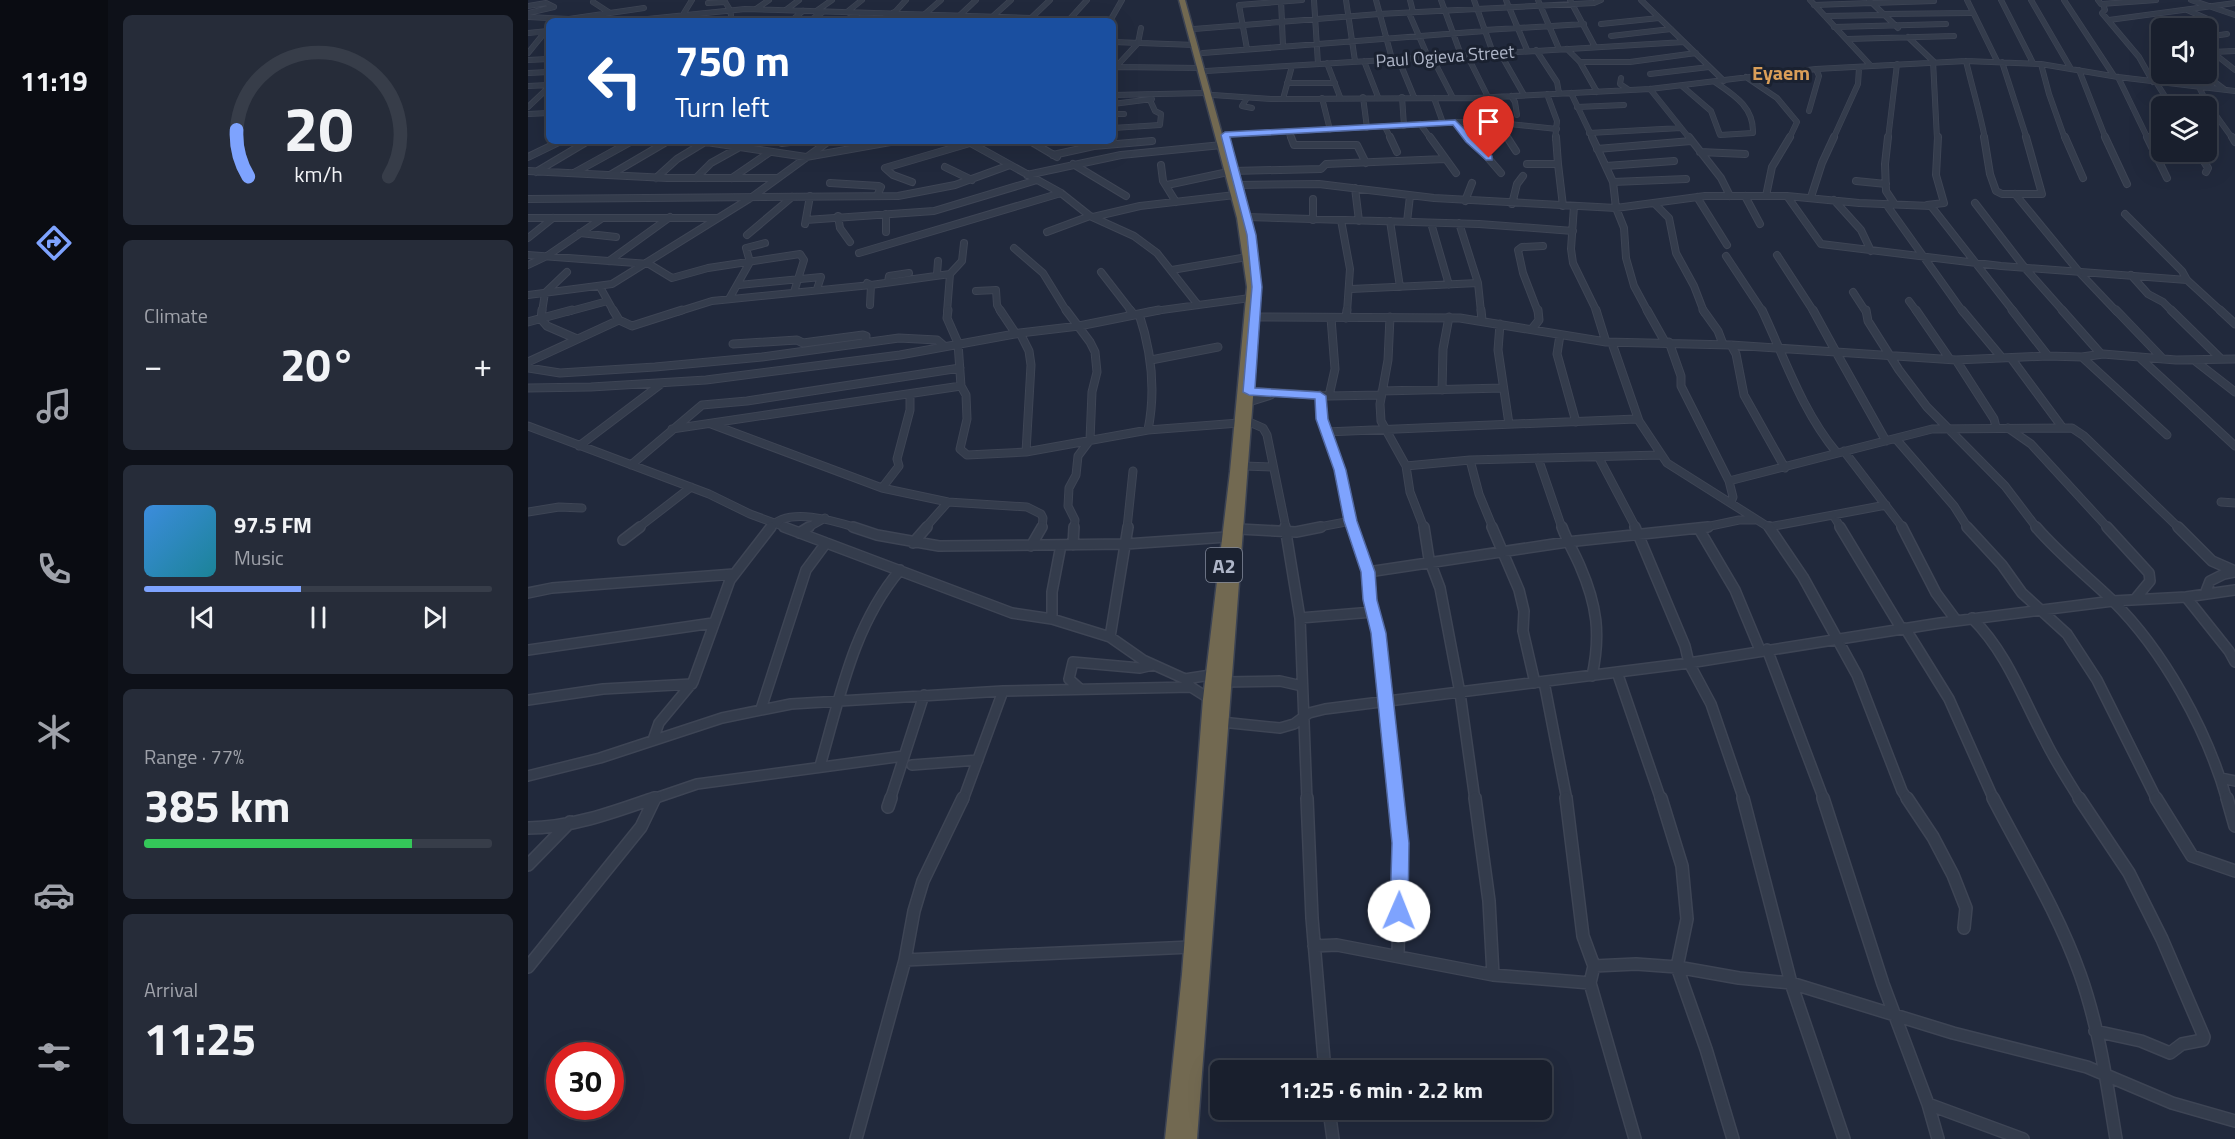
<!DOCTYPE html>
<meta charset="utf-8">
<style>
body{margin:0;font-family:"Titillium Web",sans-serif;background:#262c39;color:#f1f3f6;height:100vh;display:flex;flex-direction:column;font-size:22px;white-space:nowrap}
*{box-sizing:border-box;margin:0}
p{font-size:20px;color:#9fa2aa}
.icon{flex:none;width:33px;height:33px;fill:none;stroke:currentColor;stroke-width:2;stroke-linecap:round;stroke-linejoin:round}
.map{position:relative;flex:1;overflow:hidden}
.sheet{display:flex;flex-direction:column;gap:15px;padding:15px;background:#0e1119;width:420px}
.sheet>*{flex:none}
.guide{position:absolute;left:18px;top:18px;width:570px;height:126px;border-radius:9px;box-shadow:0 6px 24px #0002,0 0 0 2px #373d49;background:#1a4fa0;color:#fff;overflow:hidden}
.tools{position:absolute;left:1623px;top:18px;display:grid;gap:12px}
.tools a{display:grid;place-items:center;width:66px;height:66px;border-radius:9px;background:#191f2d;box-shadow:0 6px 24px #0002,0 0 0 2px #373d49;font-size:30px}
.speed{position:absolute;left:18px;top:1042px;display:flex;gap:12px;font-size:30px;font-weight:700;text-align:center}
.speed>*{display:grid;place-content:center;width:78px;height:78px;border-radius:50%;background:#191f2d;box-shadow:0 6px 24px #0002,0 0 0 2px #373d49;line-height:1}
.speed .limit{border:9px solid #d22;background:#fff;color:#111}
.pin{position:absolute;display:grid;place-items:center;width:51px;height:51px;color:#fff;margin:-62px -26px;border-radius:50% 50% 50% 0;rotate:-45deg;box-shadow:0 0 6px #0007}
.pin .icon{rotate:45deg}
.me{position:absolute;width:66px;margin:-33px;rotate:1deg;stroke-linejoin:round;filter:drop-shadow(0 0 4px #0008)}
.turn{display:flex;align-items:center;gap:21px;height:126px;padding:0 30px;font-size:27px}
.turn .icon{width:78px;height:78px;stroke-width:2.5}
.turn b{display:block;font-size:42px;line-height:51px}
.big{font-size:45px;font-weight:700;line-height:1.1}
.sheet .card{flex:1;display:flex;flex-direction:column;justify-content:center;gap:9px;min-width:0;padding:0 21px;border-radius:9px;background:#262c39}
.sheet .dial{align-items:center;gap:0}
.dial svg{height:156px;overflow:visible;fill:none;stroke:#373d49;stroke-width:7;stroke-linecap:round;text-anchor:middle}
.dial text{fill:#f1f3f6;stroke:none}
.song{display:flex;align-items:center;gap:18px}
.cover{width:72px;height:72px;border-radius:9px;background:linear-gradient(135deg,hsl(210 70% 55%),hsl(190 70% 35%))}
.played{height:6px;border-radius:3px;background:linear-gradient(90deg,#7ea3fe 45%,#373d49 45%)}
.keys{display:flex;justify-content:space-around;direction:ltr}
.heat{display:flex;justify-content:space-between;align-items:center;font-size:33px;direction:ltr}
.charge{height:9px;border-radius:4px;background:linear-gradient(90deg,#34c759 77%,#373d49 0)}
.trip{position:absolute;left:682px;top:1060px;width:342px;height:60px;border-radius:9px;background:#191f2d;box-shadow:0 6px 24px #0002,0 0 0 2px #373d49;font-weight:700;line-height:60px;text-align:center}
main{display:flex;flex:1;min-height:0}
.dock{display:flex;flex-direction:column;width:108px;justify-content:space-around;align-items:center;background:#0a0c12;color:#9fa2aa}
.dock .icon{width:42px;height:42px}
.dock .current{color:#7ea3fe}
.dock b{font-size:27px;color:#f1f3f6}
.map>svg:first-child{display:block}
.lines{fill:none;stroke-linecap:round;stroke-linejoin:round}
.minor-far4-casing{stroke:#3e4555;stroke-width:6}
.minor-far3-casing{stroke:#3e4555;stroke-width:8}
.minor-far2-casing{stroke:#3e4555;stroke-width:9}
.minor-far1-casing{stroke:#3e4555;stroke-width:12}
.minor-casing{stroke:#3e4555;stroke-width:14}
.highway-casing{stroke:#3c4353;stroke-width:3}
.minor-far4{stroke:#343c4c;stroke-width:4.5}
.minor-far3{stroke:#343c4c;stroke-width:6}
.minor-far2{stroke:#343c4c;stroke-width:7}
.minor-far1{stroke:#343c4c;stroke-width:9}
.minor{stroke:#343c4c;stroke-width:11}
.highway{fill:#726951;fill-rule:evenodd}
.route{fill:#7ea3fe;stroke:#526aa5;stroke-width:1.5}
.labels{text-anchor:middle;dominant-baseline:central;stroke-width:6;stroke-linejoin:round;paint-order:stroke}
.far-street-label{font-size:18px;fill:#afb6c8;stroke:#1a2130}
.far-quarter-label{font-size:20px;font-weight:bold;fill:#da9e58;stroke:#1a2130}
.shield{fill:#1a2130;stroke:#82899a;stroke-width:1.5}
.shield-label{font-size:20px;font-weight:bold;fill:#afb6c8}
</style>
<main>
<nav class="dock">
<b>11:19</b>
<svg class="icon current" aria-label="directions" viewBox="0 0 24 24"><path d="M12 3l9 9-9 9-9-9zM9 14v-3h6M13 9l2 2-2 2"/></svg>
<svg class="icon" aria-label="music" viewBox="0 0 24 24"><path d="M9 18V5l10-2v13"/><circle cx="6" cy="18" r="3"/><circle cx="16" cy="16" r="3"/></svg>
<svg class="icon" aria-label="phone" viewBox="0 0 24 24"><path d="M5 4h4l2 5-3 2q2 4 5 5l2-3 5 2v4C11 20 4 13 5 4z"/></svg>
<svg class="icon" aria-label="climate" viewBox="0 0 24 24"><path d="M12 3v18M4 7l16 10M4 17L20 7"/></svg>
<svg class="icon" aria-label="car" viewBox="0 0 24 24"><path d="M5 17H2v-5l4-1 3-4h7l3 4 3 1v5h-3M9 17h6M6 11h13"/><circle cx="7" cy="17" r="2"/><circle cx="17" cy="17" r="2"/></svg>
<svg class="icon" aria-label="filters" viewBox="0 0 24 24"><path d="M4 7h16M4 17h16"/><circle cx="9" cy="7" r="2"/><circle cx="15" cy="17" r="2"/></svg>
</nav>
<section class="sheet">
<div class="card dial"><svg viewBox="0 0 100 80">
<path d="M14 69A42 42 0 1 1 86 69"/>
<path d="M14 69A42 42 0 0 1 8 45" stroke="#7ea3fe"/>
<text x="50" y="56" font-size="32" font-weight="700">20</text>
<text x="50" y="72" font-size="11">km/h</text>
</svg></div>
<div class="card"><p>Climate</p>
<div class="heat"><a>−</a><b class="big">20°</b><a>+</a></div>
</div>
<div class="card">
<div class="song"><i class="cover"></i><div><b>97.5 FM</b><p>Music</p></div></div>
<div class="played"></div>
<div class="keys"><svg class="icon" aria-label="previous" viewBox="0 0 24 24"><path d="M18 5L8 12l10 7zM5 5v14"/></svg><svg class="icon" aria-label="pause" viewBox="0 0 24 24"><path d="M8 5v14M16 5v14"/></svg><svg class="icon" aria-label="next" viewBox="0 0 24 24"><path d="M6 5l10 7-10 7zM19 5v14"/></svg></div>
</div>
<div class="card"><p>Range · 77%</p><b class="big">385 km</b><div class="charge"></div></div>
<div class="card"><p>Arrival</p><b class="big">11:25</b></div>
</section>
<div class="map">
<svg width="1707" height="1139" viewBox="0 0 1707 1139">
<rect width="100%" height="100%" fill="#21293c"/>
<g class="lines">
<g class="minor-far4-casing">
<path id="minor-far4" d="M196,0L202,10L204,21
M753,0L755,46
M786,0L790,64
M818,0L827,61
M848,0L864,59
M882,0L885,12
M913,0L933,55
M946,0L965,53
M978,0L999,50
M1010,0L1031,49
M1042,0L1067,47
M1113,0L1196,81
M1282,0L1343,66
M1341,0L1370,28
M1439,0L1469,61
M1473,0L1505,63
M1503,0L1543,69
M1536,0L1586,76
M1570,0L1573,4L1628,0
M1663,0L1707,15
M65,2L82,13
M180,3L197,2
M1344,3L1406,1
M1575,4L1577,10L1574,13L1611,57L1625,82
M1286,5L1343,3
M0,6L18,3L26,7
M228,9L241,0
M258,10L271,0
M287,12L304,0
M319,12L334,0
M0,13L26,7
M156,13L164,0
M881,13L900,57
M1356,14L1443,13
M1297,16L1357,15
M0,17L41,19L116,8
M429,18L448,0
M463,18L483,0
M1581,20L1707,3
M100,21L217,9L503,18
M263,21L275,11
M281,21L295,12
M316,21L331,13
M351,21L368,11L378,0
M389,21L413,0
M500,21L522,0
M540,21L559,0
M582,21L594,0
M1073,24L1131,18
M1306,27L1418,24
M1652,28L1646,24L1682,20L1659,10
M666,29L851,14L1066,3L1073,0
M957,30L1056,24
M0,33L20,31
M1083,36L1143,29
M1380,37L1405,61
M1678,37L1699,34
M1319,39L1426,36
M585,42L667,45
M1678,47L1707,70
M719,49L711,5L774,0
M1039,49L1052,62L1069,92
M1008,50L1029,82L1031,93
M1684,52L1707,51
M0,53L17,32
M675,53L957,31
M972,53L996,95
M939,55L960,97
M904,57L925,98
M870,58L886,97
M0,60L21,59
M836,61L850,97
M1405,61L1409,139
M1438,61C1444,87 1452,112 1457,139
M1052,62H1102L1168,53
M1474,62L1499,139
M799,63L812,97
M1513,64L1521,94L1537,139
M588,67L672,68
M586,69L610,43L613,28
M1551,70L1578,139
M678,71L1156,42
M0,73L21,72
M1122,74L1181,67
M1676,74L1696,89
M1218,77L1249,98L1269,122L1261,139
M1590,77L1620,139
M1093,78L1092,84L1101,90
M1628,82L1643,106
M759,83H807
M0,86L21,85
M1154,86L1183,111L1192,135L1225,133C1226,107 1206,95 1187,82
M1671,87L1679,103L1705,139
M1122,89L1162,139
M1043,93L1065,139
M1019,94L1029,121L1027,139
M585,95L678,93
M685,95L743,99L947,98L1122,89L1288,69L1438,61L1513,64L1590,77L1707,91
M983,96L987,102L989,115
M835,97L839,128
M874,97L876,126
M719,98L714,106L724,108
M794,98L802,130
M906,98L915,123
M947,98L953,121
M755,99L764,66
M585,104L624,99
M0,107L21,87
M1049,107L1096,105
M1281,111L1291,76L1288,69
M0,114L21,113
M585,114H596
M968,121L980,139
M928,122L943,139
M892,124L903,139
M857,127L863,139
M585,128L632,125L633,114L627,111L622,100
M760,131L763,139
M1061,133L1153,128
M697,135L953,121L1029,129
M1305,139L1330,84L1331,68
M1360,139L1369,64"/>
</g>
<g class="minor-far3-casing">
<path id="minor-far3" d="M763,137L766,145H829L838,163
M862,137L869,152
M902,137L928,173
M942,137L973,173
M979,137L988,151
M1064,137L1085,182L1088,208L1096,228L1098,258L1106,286L1120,312
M1161,137L1193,178L1202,196
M1360,137L1357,164L1358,191L1366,203
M1456,137L1462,174L1468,191L1474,194H1514L1498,137
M1537,137L1555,178
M1577,137L1599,184
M1619,137L1639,178
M1704,137L1707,142
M172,141L278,157L368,141
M439,141L533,193L562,216L606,236L629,253L670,305
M502,141L529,157
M254,143L270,141
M1069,149L1163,141
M1172,152L1217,154
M1670,152L1680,168L1678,172
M525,155L566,146L624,141
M0,157L33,141
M545,164L598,196
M999,164H1030L1028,137
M1030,164L1035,206
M633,165L635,181L648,202
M1078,166L1146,161
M417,167L444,180
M0,171L139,178H250
M705,171L793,169L798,164L917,159
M8,172L60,141
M46,173L104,141
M82,175L140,141
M499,175L593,155L694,145
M128,178L149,159L177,142
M168,178L183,163L210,148
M204,178L242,152
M1328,181L1358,184
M384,182L365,175L357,168L442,143
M1085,182L1158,179
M302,183L351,186L353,187L349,196
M639,185L700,172
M710,185L791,184L906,198L1088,208L1177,196H1259L1293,244L1473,266L1659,280
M827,188L831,221
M1487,194L1552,273L1589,312
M1217,196L1232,224
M1238,196L1244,167L1262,137
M1259,196L1331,203L1403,206L1486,312
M1169,197L1199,245
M1283,197L1294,163L1306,137
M0,199L370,196L427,185L482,165
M785,199V220
M1306,200L1333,230L1343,251
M937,201L944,183
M1447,203L1497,268L1536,312
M984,204L989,184L995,176
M1127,204L1141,218L1148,253L1166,286L1176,312
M1358,204L1435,312
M1399,205L1416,203L1408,175L1410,137
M1046,206L1043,249L1045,263L1069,312
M358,214V232
M1597,214L1654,271L1659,280L1694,312
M310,216L312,228L322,242
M565,217L612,206L707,195
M719,217L951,224L1045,231
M0,218H189
M278,220L406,211L509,180
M813,220L822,269L819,312
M862,221L872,287
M879,222L882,196
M903,223L921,285
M931,223L950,283L953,312
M277,224L282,196
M519,232L562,216
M52,233L88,237
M219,235L264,197
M0,238L25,218
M486,248L515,273L539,312
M331,253L533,193
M0,255L121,264L144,278L180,268L272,254L276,260L266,292
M1249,255L1286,312
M1198,256L1235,312
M81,261L142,217
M0,265L19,256L73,219
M644,270L719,257
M573,272L604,312
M409,274L410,261
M422,274L434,261L436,243
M1603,275L1620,294L1635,302L1645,312
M360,282L361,276L381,273
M339,283L343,285L342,305
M211,285L293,277L289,289
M72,287L86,312
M823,289L950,283
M448,291L468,290L469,305L473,312
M1325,292L1338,312
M0,295L84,284L224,197L301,141
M201,299L222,262L218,248L237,243
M1381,301L1389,312
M14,312L17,293L39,272
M39,312L76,302
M149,312L184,301L343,285L422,274L419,312
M619,312L722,298
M1010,312L995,273L990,250L994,247L1015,246"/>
</g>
<g class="minor-far2-casing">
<path id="minor-far2" d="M14,310L13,319L19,326L49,339
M85,310L91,320L104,326L154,310
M420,310L419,318L430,343L433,386L438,395L439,419L432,449L439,455L498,452L620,430L711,423
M472,310L488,334
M538,310L562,342L567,352L569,372L564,392L562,440L550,456L548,475L541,488L540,506L547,520L546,528
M602,310L606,315
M953,310L954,320
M1068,310L1078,342
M1119,310L1137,342
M1175,310L1190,331L1195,344
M1234,310C1257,359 1274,411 1309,453
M1285,310L1308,352L1428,360L1520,356L1554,357L1575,354L1648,360L1707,359
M1338,310L1340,321L1371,370L1399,407L1477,486L1509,528
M1388,310L1421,358
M1434,310L1474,358
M1484,310L1520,356
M1534,310L1573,354
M1588,310L1635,359
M1643,310L1693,359
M1692,310L1707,324
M611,314C624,353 628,390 620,430
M728,317L932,318L1078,342L1203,345L1308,352L1358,441
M862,317L860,360L852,404L853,421L878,466L882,492L896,528
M818,318L819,310
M0,322L44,310
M972,324L970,350L981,424
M1004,329L1011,320L1010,310
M492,333L501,351L503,365L498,452
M1032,335L1029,354L1048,422
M1141,342L1153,376V386L1201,481L1205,497L1203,502
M1084,343L1111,421L1139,463L1242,528
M205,344L269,340L275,343L335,335L338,336L337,342
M1203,345L1208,354L1216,395L1257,468
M1554,357L1639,435
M1611,357L1707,446
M1483,358L1534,427
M623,360L690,347
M1428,360L1466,419L1468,427
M1666,360L1707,392
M0,362L91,320
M0,368L32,373L127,367L234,357L371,338L409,340L416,346
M0,388L63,387L178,380L372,355L492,333L551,326L631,310
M914,390L915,349L921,317
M721,391L801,396L853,395
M854,391L975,388
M792,395L794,419L812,470L825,528
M801,396L807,369L803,318
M721,402L743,395
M719,421L735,428L739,435L758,528
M183,424L354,488L420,502L499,507L513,514L515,518L514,528
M0,426L181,494L222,514L260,528
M1480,428L1503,444L1580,528
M144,429L433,386
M798,432L1108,419
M1368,439L1426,506L1440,528
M51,446L133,384
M1316,451L1375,528
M1010,458L1034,528
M1071,458L1108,528
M942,460L951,494L965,528
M103,465L174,405L219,401L432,368
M716,466L745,467
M878,466L942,460L1132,455
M1201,481L1404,429L1544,428L1556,436L1651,528
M354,488L371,466L369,459L382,410V395
M1693,502L1707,503
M0,512L31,507L54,508
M1305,515L1313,528
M1241,527L1358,505
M110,528L163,487
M242,528C259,506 307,521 329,528
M279,528L297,518
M397,528L420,502
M599,528L605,471
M786,528L823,521
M1173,528L1211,520H1226"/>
</g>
<g class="minor-far1-casing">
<path id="minor-far1" d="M256,527L484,613L524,619L582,637L615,660L657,679L663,687L682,699
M325,527L349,535L411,546L598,544L699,537
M757,527L772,618L779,800
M825,527L840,572L842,600L851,633L868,800
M896,527L901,559L912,588L932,693L947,800
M964,527L991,590L996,611L995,631L1007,683
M1034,527C1039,541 1046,552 1052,566C1069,605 1073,634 1064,676
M1107,527L1157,646L1161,663L1183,704L1216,800
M1241,527L1275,577L1329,675L1374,791L1380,800
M1312,527L1373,628
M1374,527L1408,593L1428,620
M1439,527L1474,565L1494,593L1539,634L1569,680L1629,800
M1508,527C1531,554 1558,575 1584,600C1636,651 1679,730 1699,800
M1579,527L1621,573L1622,581L1608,598
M1650,527L1684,561L1707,571
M711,529L768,532L793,527
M1171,529L1207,590L1232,650
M271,533L281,527
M95,540L112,527
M385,543L399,527
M545,545L546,527
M503,546L514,527
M840,572L1039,542L1180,527
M0,593L24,588L206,574
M1677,594L1682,581L1696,574L1707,572
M1658,597L1701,651L1707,662
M772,618L845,612
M1444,618C1479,653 1494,697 1517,740C1527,761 1540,780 1552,800
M524,619V592L533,545
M1377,628L1421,699L1466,800
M582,637L600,527
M1239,649L1296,800
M0,650L185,623
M1089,672L1133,800
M657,679L689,674
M697,682L752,681L774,686
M1016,682L1039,800
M551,688L541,679L545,662L612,668L625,665
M0,700L75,689L164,684
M233,709L278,570L298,543
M693,722L752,728L766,724L781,713L797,709L1161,663L1412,623L1585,601L1658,597L1707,590
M125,740L131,723L165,682L202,580L243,527
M384,765L450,760
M292,766C312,697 325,626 372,570
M0,776L72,758L194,718L263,704L475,691L663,687
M1693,778L1707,781
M122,800L169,784L376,756
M127,800L128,797
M362,800L396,695
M435,800L475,691"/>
</g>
<g class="minor-casing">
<path id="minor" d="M779,798L784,918L797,1071
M868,798L872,843L870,956
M947,798L961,901L965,975
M1038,798L1055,936L1066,966L1062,983L1107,1139
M1133,798L1154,866L1159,919L1149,967L1178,1049L1205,1139
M1215,798L1263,983L1316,1139
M1295,798L1355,984L1400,1104L1410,1139
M1379,798L1405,837L1425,875L1438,908L1436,928
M1465,798C1495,856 1530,912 1552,974C1571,1027 1579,1084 1588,1139
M1551,798L1601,873L1634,939L1676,1037L1675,1040L1654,1044L1642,1053L1613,1041L1567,1031
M1628,798L1664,856L1707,871
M1699,798L1707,826
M360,807L363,798
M0,828C42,828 86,812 126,798
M0,865L42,822
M786,946L809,945L965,975L1062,983
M377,960L663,947
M1066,966L1108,964L1149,967L1211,978L1263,983L1425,1033L1559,1067L1644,1103L1707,1121
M0,967L113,827L127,798
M1400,1104L1495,1139
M801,1110L805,1139
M328,1139L377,960L386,911L395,881L435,798"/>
</g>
<g class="highway-casing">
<path id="highway" d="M651,0H657L717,218L727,287L720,381L726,384L669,1139H637L654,974L675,699L702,472L719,287L709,218Z"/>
</g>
<use href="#minor-far4" class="minor-far4"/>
<use href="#minor-far3" class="minor-far3"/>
<use href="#minor-far2" class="minor-far2"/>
<use href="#minor-far1" class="minor-far1"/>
<use href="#minor" class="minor"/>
<use href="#highway" class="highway"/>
</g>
<path class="route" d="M927,120L964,156V160H958L938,142L925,125L702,137L728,235L734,287L727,388L792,392L798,396L800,419L818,470L829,521L847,572L849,600L858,633L881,843L880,911L878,917L871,919L865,917L862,911L864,843L843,633L835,600L833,572L816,521L806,470L788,419L787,399L721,395L715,392L724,287L719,235L693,135L697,132Z"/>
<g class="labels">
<g class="far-street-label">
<text transform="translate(917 56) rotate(-4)">Paul Ogieva Street</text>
</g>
<g class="far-quarter-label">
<text x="1253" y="72">Eyaem</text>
</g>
<rect class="shield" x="678" y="548" width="36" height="34" rx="4.5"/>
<g class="shield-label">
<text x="696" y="565">A2</text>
</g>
</g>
</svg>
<div class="tools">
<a><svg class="icon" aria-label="sound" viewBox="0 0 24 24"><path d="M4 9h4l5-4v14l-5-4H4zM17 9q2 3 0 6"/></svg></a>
<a><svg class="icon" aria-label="layers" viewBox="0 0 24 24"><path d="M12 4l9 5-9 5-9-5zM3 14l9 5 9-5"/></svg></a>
</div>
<div class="speed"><div class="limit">30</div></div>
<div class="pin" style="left:961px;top:158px;background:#d93025"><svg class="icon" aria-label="arrive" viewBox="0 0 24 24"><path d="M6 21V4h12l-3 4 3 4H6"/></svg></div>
<svg class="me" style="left:871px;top:911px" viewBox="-20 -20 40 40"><circle r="19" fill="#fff"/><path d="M0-13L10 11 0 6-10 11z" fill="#7ea3fe"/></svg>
<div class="trip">11:25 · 6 min · 2.2 km</div>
<div class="guide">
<div class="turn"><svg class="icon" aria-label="left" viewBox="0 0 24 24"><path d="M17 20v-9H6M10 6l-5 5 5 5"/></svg><div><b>750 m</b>Turn left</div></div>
</div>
</div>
</main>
